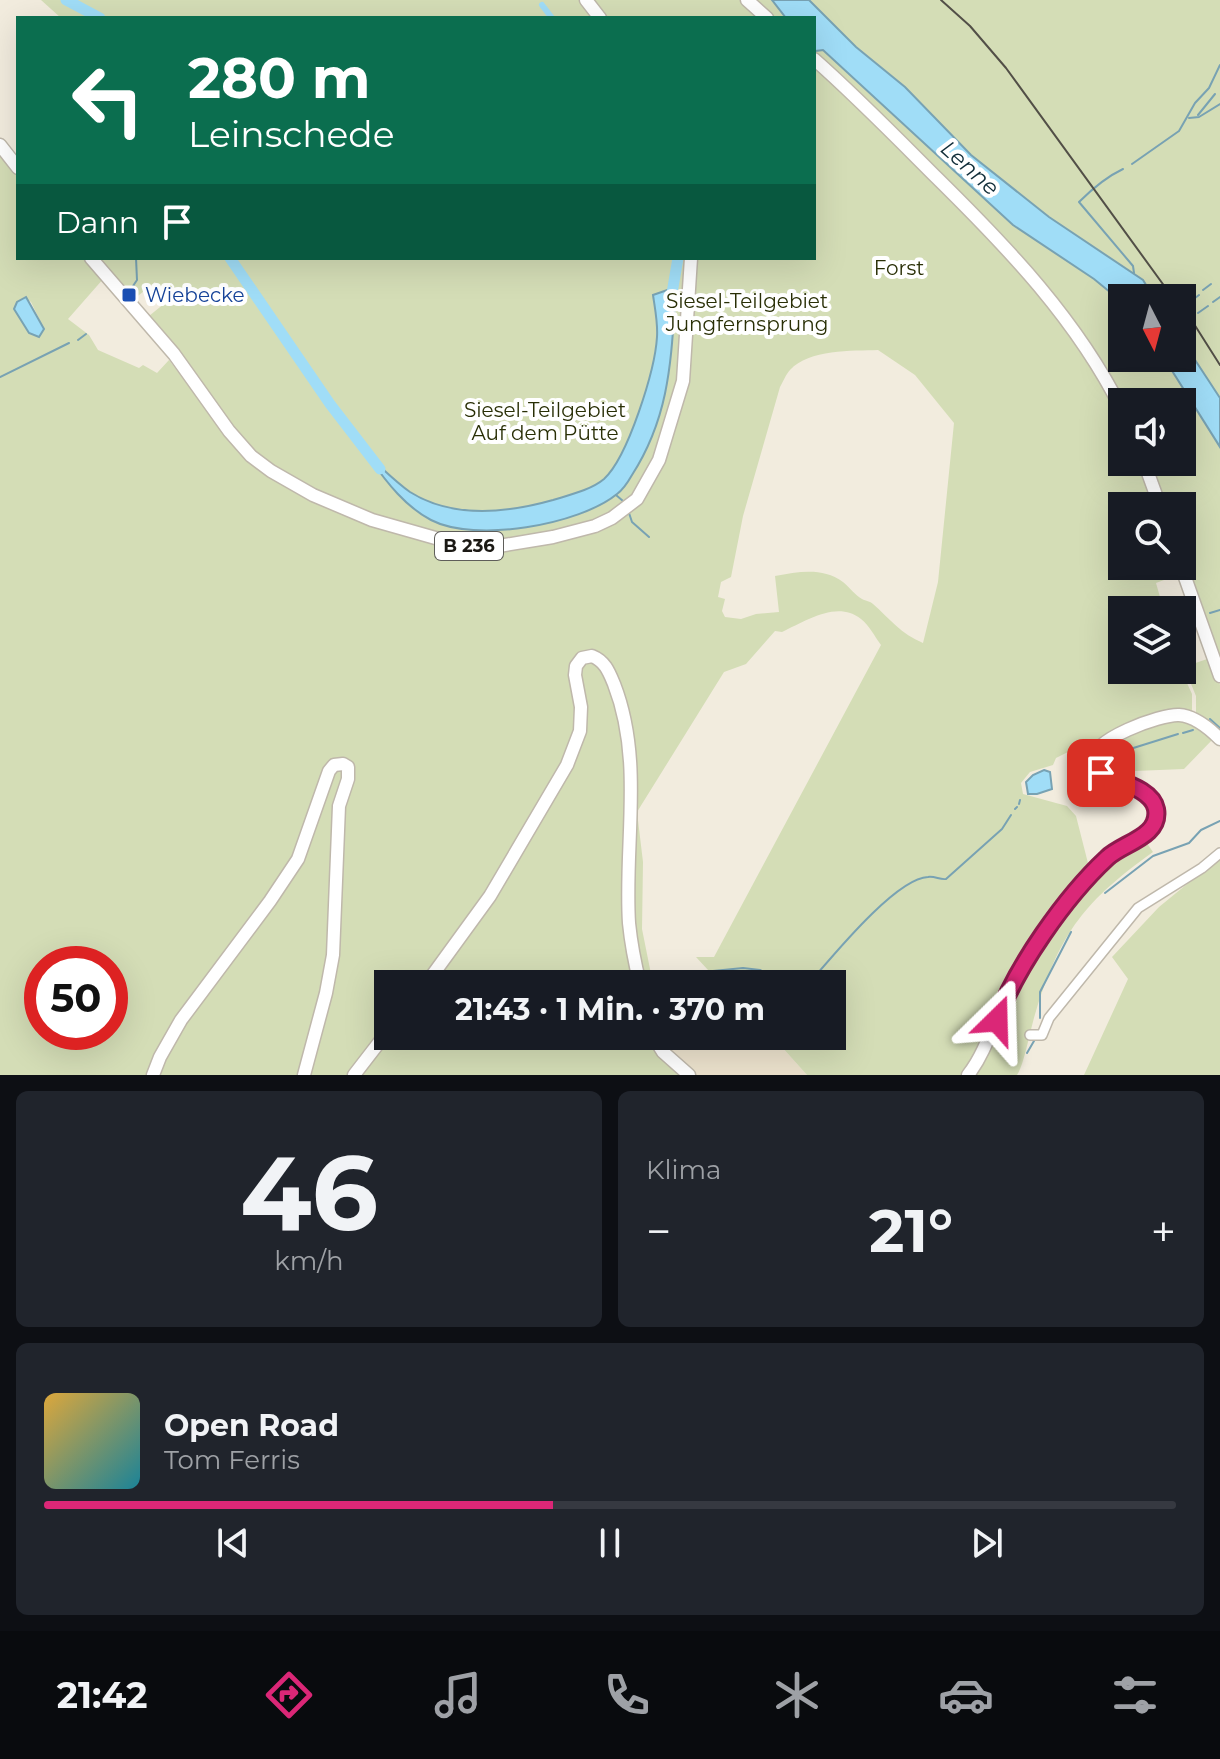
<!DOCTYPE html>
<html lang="de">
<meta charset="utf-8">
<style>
body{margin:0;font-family:Montserrat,sans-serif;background:#20242c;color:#f1f3f6;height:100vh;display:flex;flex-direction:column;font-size:30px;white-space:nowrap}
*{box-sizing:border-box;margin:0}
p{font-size:26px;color:#9ea1a6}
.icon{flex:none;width:44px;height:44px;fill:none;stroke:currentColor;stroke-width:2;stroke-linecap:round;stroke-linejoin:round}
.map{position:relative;height:1075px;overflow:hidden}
.panel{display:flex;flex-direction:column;gap:16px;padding:16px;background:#0d0f14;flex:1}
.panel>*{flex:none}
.top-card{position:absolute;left:16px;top:16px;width:800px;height:244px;border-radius:0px;box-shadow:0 8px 32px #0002;background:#0b6e4f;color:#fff;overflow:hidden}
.needle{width:52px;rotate:174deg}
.buttons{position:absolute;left:1108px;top:284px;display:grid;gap:16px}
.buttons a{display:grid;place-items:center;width:88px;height:88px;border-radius:0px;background:#171b24;box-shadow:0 8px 32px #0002;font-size:40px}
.speed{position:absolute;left:24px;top:946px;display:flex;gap:16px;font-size:40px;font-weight:700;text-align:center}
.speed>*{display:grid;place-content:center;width:104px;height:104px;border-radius:50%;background:#171b24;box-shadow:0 8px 32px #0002;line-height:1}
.speed .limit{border:12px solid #d22;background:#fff;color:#111}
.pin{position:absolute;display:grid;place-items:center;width:68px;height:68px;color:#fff;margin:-34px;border-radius:16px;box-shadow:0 4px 12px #0006}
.me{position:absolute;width:88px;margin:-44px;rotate:22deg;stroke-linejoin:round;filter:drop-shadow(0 0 6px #0008)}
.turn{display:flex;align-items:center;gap:28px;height:168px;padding:0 40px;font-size:36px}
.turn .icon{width:104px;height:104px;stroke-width:2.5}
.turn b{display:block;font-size:56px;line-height:68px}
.then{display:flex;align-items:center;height:76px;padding:0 40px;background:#0003;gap:16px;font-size:30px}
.big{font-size:60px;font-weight:700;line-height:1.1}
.panel .card{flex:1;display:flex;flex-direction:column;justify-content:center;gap:12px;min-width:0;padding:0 28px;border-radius:12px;background:#20242c}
.panel .dial{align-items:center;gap:0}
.dial b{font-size:104px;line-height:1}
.song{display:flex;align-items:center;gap:24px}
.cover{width:96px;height:96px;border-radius:12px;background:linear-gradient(135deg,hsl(40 70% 55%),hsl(190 70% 35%))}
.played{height:8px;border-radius:4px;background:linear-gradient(90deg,#db2777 45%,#363941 45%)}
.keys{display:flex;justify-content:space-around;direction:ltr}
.heat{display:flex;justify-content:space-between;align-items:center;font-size:44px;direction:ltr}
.panel .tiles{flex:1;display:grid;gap:16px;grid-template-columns:1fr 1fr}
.card:last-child{grid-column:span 2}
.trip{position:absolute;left:374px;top:970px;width:472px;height:80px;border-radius:0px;background:#171b24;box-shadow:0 8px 32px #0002;font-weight:700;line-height:80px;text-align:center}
.tabs{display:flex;height:128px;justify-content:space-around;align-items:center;background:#090b0e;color:#9ea1a6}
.tabs .icon{width:56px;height:56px}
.tabs .current{color:#db2777}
.tabs b{font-size:36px;color:#f1f3f6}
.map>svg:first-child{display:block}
.built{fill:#ece2cd}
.green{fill:#d4ddb6;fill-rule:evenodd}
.water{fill:#a0ddf7;stroke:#78a2b3;stroke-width:2}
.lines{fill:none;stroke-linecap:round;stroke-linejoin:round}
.stream{stroke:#78a2b3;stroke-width:2}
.canal{stroke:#a0ddf7;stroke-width:6}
.river{stroke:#a0ddf7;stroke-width:11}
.minor-casing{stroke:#bfb8ab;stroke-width:12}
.major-casing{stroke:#bfb8ab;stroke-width:15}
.minor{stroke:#fff;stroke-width:9}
.major{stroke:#fff;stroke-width:12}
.rail{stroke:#524f47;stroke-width:2}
.route-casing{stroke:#8e194d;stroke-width:20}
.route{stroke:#db2777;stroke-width:14}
.transit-dot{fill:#1a4fb4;stroke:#fff;stroke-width:3}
.labels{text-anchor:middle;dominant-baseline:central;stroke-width:8;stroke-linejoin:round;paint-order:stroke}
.shield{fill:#fff;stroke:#5f5e5a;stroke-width:2}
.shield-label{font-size:18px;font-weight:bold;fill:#1b1914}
.park-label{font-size:20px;fill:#292f06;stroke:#fff}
.transit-label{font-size:20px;fill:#164399;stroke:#fff;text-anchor:start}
.water-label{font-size:22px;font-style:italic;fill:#102d39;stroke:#fff}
</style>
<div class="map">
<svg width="1220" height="1075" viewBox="0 0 1220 1075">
<rect width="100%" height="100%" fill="#f2ecde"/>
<path class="built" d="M657,1036H772L807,1075H695L668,1051Z"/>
<path class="green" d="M41,0H772L786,18H61Z
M809,0H1220V398L1182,340V298H1154L1143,280L1049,217L971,155L905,87L856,47Z
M814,49L823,50L1013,225L1094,279L1119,300L1122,303V358H1164L1220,447V667L1182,561V506H1163L1147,462H1182V402L1122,404C1079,329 1022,244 954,190L949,197L1028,277L1093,368L1122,418V462H1140L1156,506H1122V566H1177L1180,574L1156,583L1160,597L1137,610H1122V670H1181L1192,694V714C1184,712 1174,710 1166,711C1139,715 1098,737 1087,762L1090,770L1072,750L1056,758L1053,765L1030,772L1021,783L1023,794L1067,806L1076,816L1090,871L1029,948L1001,999C1015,984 1023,964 1035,947C1065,906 1101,866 1144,839L1153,852C1085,901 1061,931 1036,1011C1031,1026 1024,1066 1017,1075H807L772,1036H832V984H721L696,957H714L881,645C875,637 869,625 861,619C837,600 806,621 782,632L775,631L746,664L724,672L637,812L643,862L642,929L653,984H643C640,964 634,943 633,923C629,856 656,696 594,652L578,657L571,671L578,719L569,753L502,873L462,924L469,927L470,932L510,872L571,767L579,752L585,717L580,669L585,662C607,658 619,706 623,725C626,740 625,758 626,774C628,823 626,873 625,922L628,923L636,984H388V1036H647L651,1048L684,1075H0V150L18,172V258H87L104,278L68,319L89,335L98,350L139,368L143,365L157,373L169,360C194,392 217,429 247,456C282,488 328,506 371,522L372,517C331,500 286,483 253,453C211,415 184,361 149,316L165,303L155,282L133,300L97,258H814ZM25,298L31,302L44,329L38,337L30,333L14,309L17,302ZM878,350L915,375L954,423L938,582L923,643C901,634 890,619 873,604C870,601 866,601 862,599C856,596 849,587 843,582C822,567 799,572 775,576L779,612L756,614L741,619L725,617L722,611L725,599L718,597L721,582L731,577L743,516L780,387C783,382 786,374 790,370C809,349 852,351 878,350ZM334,832L341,833L336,959L328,957ZM42,964H110V1032H42Z
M1210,658L1220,685V734L1196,715V696L1184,667Z
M1175,719L1190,722L1213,739L1184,769L1110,772L1095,764C1105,733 1146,729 1175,719Z
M1220,857V1075H1084L1128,979L1112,957L1159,907Z"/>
<path class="water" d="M772,0H809L856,47L905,87L971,155L1049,217L1143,280L1154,298H1122V302L1094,279L1013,225L823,50L815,51L814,18H786Z
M673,288H676C671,357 671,414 632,475C628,482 624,489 617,494C579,525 475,543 431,520C406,507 387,483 371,460H373C385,471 397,483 410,492C453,519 507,513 553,500C569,495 591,490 604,479C628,457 655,370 657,337C658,323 655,309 653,295Z
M26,297L44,329L39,337L29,333L14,309L17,302Z
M1182,340L1220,398V447L1164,358H1182Z
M1044,770L1050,772L1052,789L1037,794H1028L1026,782L1033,775Z"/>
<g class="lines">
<path class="stream" d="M1198,115L1215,94
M1189,118L1199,117L1220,104
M1132,164L1179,131L1195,103L1209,88L1220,65
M1123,169C1106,177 1093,188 1079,202L1133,266L1134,273
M1203,290L1211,284
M129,292L137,280L136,258
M1191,301L1199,295
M1213,302L1220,297
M1198,313L1208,306
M1182,325L1184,324
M78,340L86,334
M0,377L69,343
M616,495L623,501
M629,513L632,522L649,537
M1210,613L1220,610
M1210,719L1220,728
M1183,733L1193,730
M1101,758L1116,756L1127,750L1178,734
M1019,804L1020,800
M1015,809L1017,807
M1105,893L1153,856L1189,843L1201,830L1220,821
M691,984L697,982L703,972L743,968L760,970L778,979L800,978L811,981C832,957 896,878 928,877C935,876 940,880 946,879L1002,829L1011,815
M1040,1018V992L1071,932
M1027,1053L1034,1041"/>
<path class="canal" d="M542,5L552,18"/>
<path class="river" d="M66,0L100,18
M230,258L330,404L380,469
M671,299L678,258"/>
<g class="minor-casing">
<path id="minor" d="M1030,1035H1042L1049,1018L1138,908L1202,868L1220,853"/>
</g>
<g class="major-casing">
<path id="major" d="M586,0L600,18
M747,0L767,18
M814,59C857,97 896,137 937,178C1008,248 1077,320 1122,410
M0,145L18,168
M91,258L174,354L229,431L251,456L271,471L313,495L372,520L446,541L487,548L553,537L595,526L612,518L637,499L659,460L683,381L691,258
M1144,462L1160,506
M1181,566L1220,676
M426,984L490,896L567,765L580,731L581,707L575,675L576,666L582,658L592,656C605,661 609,672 614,684C644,761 624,843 629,923C631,943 635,964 640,984
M653,1036L663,1052L689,1075
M153,1075L160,1057L181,1020L270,901L298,859L329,771L334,765L343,764L348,767V779L339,806L333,955L326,993L304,1075
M354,1075L388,1031
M968,1075C989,1048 994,1016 1010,987C1034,942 1067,902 1101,864C1115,848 1145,841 1154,824C1173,784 1098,789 1093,761C1089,740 1161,714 1179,715C1195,716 1209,728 1220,739"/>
</g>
<use href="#minor" class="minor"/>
<use href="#major" class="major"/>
<path class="rail" d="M941,0L970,26L1006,68L1173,298
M1182,305L1220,365"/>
</g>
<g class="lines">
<g class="route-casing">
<path id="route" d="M997,1020C1015,968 1066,896 1107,858C1122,843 1161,837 1156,809C1152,788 1117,782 1101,773"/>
</g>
<use href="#route" class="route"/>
</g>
<rect class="transit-dot" x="121" y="287" width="16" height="16" rx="4"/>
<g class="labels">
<rect class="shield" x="435" y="532" width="68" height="28" rx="6"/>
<g class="shield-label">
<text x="469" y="546">B 236</text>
</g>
<g class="park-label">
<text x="899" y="268">Forst</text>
<text x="747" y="301">Siesel-Teilgebiet<tspan x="747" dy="23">Jungfernsprung</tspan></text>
<text x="545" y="410">Siesel-Teilgebiet<tspan x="545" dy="23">Auf dem Pütte</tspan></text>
</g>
<g class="transit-label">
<text x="145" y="295">Wiebecke</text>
</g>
<g class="water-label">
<text transform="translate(970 168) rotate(42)">Lenne</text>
</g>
</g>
</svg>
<div class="buttons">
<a><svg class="needle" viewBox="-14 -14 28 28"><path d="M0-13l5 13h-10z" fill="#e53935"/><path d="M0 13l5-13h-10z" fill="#9ea1a6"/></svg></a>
<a><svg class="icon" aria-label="sound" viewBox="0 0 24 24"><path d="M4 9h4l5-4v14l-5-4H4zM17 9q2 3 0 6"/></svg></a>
<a><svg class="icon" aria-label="search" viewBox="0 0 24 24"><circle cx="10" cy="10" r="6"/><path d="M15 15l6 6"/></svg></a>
<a><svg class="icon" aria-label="layers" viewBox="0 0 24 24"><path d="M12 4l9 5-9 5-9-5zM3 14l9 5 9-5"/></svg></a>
</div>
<div class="speed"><div class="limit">50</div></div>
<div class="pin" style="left:1101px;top:773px;background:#d93025"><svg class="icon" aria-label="arrive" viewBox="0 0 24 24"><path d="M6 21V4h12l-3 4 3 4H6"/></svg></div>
<svg class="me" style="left:997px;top:1020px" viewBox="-20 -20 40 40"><path d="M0-17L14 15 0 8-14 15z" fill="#db2777" stroke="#fff" stroke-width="4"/></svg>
<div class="trip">21:43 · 1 Min. · 370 m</div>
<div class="top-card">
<div class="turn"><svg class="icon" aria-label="left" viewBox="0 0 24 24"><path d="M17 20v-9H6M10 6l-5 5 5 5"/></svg><div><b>280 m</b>Leinschede</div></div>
<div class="then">Dann<svg class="icon" aria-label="arrive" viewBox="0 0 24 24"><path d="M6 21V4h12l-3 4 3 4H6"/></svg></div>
</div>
</div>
<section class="panel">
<div class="tiles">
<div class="card dial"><b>46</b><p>km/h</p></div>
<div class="card"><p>Klima</p>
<div class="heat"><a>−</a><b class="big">21°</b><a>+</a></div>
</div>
<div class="card">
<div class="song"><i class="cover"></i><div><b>Open Road</b><p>Tom Ferris</p></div></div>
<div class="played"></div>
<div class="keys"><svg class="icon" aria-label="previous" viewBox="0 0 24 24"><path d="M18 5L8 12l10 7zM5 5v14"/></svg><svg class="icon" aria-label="pause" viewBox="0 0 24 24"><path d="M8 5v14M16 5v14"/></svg><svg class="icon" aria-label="next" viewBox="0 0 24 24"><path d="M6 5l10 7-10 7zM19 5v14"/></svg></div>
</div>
</div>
</section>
<nav class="tabs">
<b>21:42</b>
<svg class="icon current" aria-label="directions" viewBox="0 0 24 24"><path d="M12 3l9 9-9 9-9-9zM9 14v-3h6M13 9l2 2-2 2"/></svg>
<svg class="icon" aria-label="music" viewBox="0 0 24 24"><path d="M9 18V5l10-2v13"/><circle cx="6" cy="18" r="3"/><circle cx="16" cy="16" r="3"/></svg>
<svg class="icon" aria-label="phone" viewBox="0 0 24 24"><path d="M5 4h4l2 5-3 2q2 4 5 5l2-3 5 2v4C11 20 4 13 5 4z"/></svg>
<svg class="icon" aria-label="climate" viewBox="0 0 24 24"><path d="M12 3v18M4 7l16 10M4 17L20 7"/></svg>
<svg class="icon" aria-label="car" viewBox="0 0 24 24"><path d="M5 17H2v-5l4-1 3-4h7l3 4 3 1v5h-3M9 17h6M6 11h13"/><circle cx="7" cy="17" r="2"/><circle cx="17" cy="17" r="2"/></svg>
<svg class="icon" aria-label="filters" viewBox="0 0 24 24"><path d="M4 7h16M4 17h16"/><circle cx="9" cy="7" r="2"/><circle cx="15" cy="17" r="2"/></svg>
</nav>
